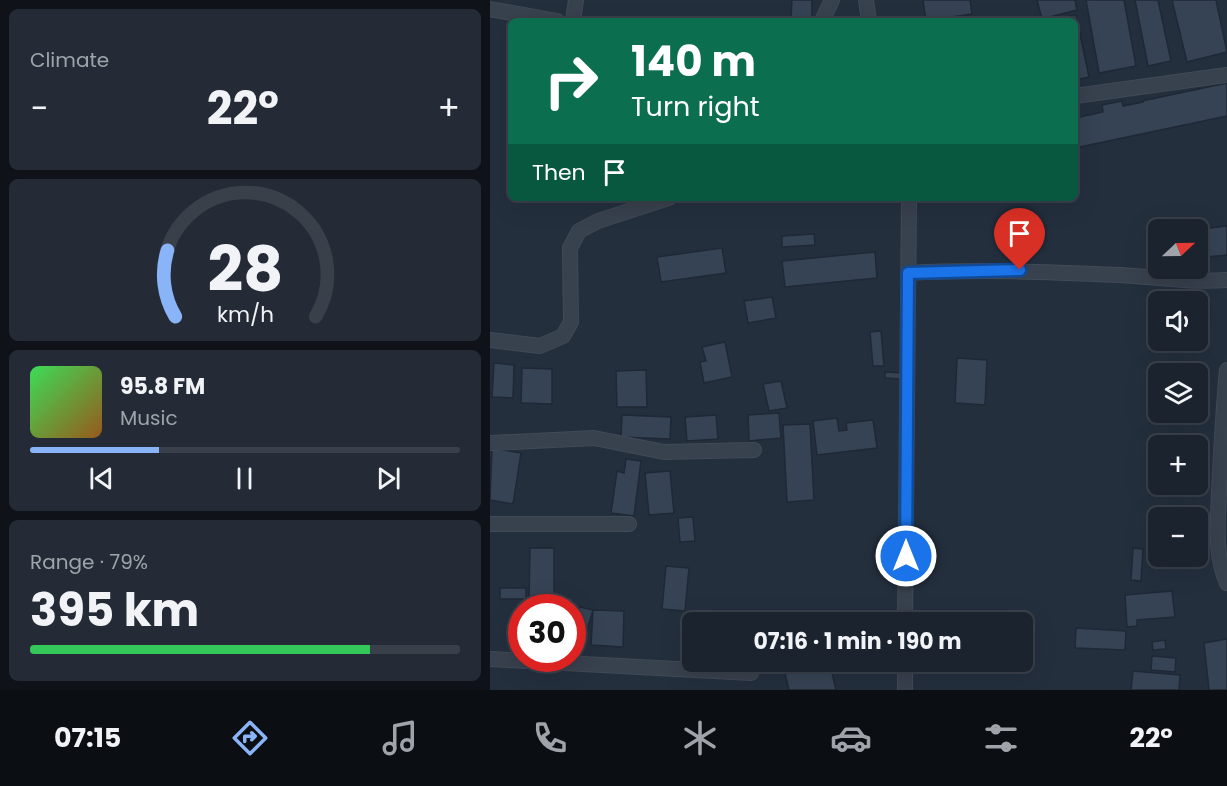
<!DOCTYPE html>
<meta charset="utf-8">
<style>
body{margin:0;font-family:Poppins,sans-serif;background:#242b36;color:#f1f3f6;height:100vh;display:flex;flex-direction:column;font-size:22px;white-space:nowrap}
*{box-sizing:border-box;margin:0}
p{font-size:20px;color:#a0a4aa}
.icon{flex:none;width:33px;height:33px;fill:none;stroke:currentColor;stroke-width:2;stroke-linecap:round;stroke-linejoin:round}
.map{position:relative;flex:1;overflow:hidden}
.details{display:flex;flex-direction:column;gap:9px;padding:9px;background:#0f1319;width:490px}
.details>*{flex:none}
.top-card{position:absolute;left:18px;top:18px;width:570px;height:183px;border-radius:9px;box-shadow:0 6px 24px #0002,0 0 0 2px #39404a;background:#0b6e4f;color:#fff;overflow:hidden}
.needle{width:39px;rotate:68deg}
.buttons{position:absolute;left:658px;top:219px;display:grid;gap:12px}
.buttons a{display:grid;place-items:center;width:60px;height:60px;border-radius:9px;background:#1b232e;box-shadow:0 6px 24px #0002,0 0 0 2px #39404a;font-size:30px}
.speed{position:absolute;left:18px;top:594px;display:flex;gap:12px;font-size:30px;font-weight:700;text-align:center}
.speed>*{display:grid;place-content:center;width:78px;height:78px;border-radius:50%;background:#1b232e;box-shadow:0 6px 24px #0002,0 0 0 2px #39404a;line-height:1}
.speed .limit{border:9px solid #d22;background:#fff;color:#111}
.pin{position:absolute;display:grid;place-items:center;width:51px;height:51px;color:#fff;margin:-62px -26px;border-radius:50% 50% 50% 0;rotate:-45deg;box-shadow:0 0 6px #0007}
.pin .icon{rotate:45deg}
.me{position:absolute;width:66px;margin:-33px;rotate:0deg;stroke-linejoin:round;filter:drop-shadow(0 0 4px #0008)}
.turn{display:flex;align-items:center;gap:21px;height:126px;padding:0 24px;font-size:27px}
.turn .icon{width:78px;height:78px;stroke-width:2.5}
.turn b{display:block;font-size:42px;line-height:51px}
.then{display:flex;align-items:center;height:57px;padding:0 24px;background:#0003;gap:12px;font-size:22px}
.big{font-size:45px;font-weight:700;line-height:1.1}
.details .card{flex:1;display:flex;flex-direction:column;justify-content:center;gap:9px;min-width:0;padding:0 21px;border-radius:9px;background:#242b36}
.details .dial{align-items:center;gap:0}
.dial svg{height:156px;overflow:visible;fill:none;stroke:#39404a;stroke-width:7;stroke-linecap:round;text-anchor:middle}
.dial text{fill:#f1f3f6;stroke:none}
.song{display:flex;align-items:center;gap:18px}
.cover{width:72px;height:72px;border-radius:9px;background:linear-gradient(135deg,hsl(130 70% 55%),hsl(30 70% 35%))}
.played{height:6px;border-radius:3px;background:linear-gradient(90deg,#8ab4f8 30%,#39404a 30%)}
.keys{display:flex;justify-content:space-around;direction:ltr}
.heat{display:flex;justify-content:space-between;align-items:center;font-size:33px;direction:ltr}
.charge{height:9px;border-radius:4px;background:linear-gradient(90deg,#34c759 79%,#39404a 0)}
.trip{position:absolute;left:192px;top:612px;width:351px;height:60px;border-radius:9px;background:#1b232e;box-shadow:0 6px 24px #0002,0 0 0 2px #39404a;font-weight:700;line-height:60px;text-align:center}
.dock{display:flex;height:96px;justify-content:space-around;align-items:center;background:#0b0e12;color:#a0a4aa}
.dock .icon{width:42px;height:42px}
.dock .current{color:#8ab4f8}
.dock b{font-size:27px;color:#f1f3f6}
main{display:flex;flex:1;min-height:0}
.map>svg:first-child{display:block}
.building{fill:#364354;stroke:#1f2835;stroke-width:1.5}
.lines{fill:none;stroke-linecap:round;stroke-linejoin:round}
.street-casing{stroke:#414a57;stroke-width:16}
.street{stroke:#38414e;stroke-width:14}
.route-casing{stroke:#114b97;stroke-width:15}
.route{stroke:#1a73e8;stroke-width:10}
</style>
<main>
<section class="details">
<div class="card"><p>Climate</p>
<div class="heat"><a>−</a><b class="big">22°</b><a>+</a></div>
</div>
<div class="card dial"><svg viewBox="0 0 100 80">
<path d="M14 69A42 42 0 1 1 86 69"/>
<path d="M14 69A42 42 0 0 1 10 35" stroke="#8ab4f8"/>
<text x="50" y="56" font-size="32" font-weight="700">28</text>
<text x="50" y="72" font-size="11">km/h</text>
</svg></div>
<div class="card">
<div class="song"><i class="cover"></i><div><b>95.8 FM</b><p>Music</p></div></div>
<div class="played"></div>
<div class="keys"><svg class="icon" aria-label="previous" viewBox="0 0 24 24"><path d="M18 5L8 12l10 7zM5 5v14"/></svg><svg class="icon" aria-label="pause" viewBox="0 0 24 24"><path d="M8 5v14M16 5v14"/></svg><svg class="icon" aria-label="next" viewBox="0 0 24 24"><path d="M6 5l10 7-10 7zM19 5v14"/></svg></div>
</div>
<div class="card"><p>Range · 79%</p><b class="big">395 km</b><div class="charge"></div></div>
</section>
<div class="map">
<svg width="737" height="690" viewBox="0 0 737 690">
<rect width="100%" height="100%" fill="#242f3e"/>
<path class="building" d="M302,0H322V18L301,17Z
M433,0H480L482,14L454,18L455,21H436Z
M547,0H585L587,10L552,19Z
M596,0H634L646,66L609,73Z
M645,0H668L681,61L658,66Z
M682,0H726L737,52L697,62Z
M586,15L599,77L585,80V21H554Z
M737,83V116L585,148V118L613,112L612,105L632,101L633,106L653,102L652,101Z
M737,226V255L708,258V230H702Z
M324,234L325,245L292,247V236Z
M232,248L236,273L171,282L167,257Z
M385,252L387,278L295,287L292,261Z
M282,297L286,318L258,323L254,301Z
M708,304H720L719,332L708,331Z
M391,331L394,366H383L380,332Z
M235,342L242,377L214,383L210,362L216,361L212,347Z
M467,358L497,360L495,405L465,403Z
M4,363L24,365L23,398L2,397Z
M32,368L62,369V404L31,403Z
M156,370L157,407H127L126,371Z
M395,372L414,373L413,379L395,378Z
M291,381L297,408L279,411L273,384Z
M289,413L291,438L259,441L258,415Z
M132,415L181,417L180,439L131,437Z
M226,415L228,439L197,441L195,417Z
M347,418L349,431L357,430L356,423L383,420L387,448L327,455L323,421Z
M320,424L324,500L297,502L293,425Z
M2,448L31,453L23,504L0,500Z
M136,459L151,461L144,516L121,513L127,471L134,473Z
M180,471L184,513L159,515L155,473Z
M203,517L205,541L190,542L188,518Z
M40,548H64V599H39Z
M643,548L653,549L651,581L641,580Z
M176,566L199,568L195,611L172,609Z
M10,588H36V599H10Z
M682,591L685,617L647,620V626L637,627L635,595Z
M90,607L103,610L93,644L82,641V616L87,617Z
M103,610L134,611L133,647L101,645Z
M226,614V622H204V615Z
M257,614L258,622H232L231,617Z
M262,616H293V622H262Z
M586,628L636,631L635,650L585,648Z
M737,639V690H719L714,643Z
M675,640L676,649L663,650L662,642Z
M662,656L686,658L685,672L661,670Z
M340,664L346,690H299L295,674Z
M643,671L690,675L689,690H641Z"/>
<g class="lines">
<g class="street-casing">
<path id="street" d="M376,0L379,21
M0,9L67,21
M83,21L86,0
M332,21L342,0
M585,96L737,75
M418,273C489,269 560,272 631,275C666,277 701,283 737,280
M0,340L50,346L73,336L81,322L80,248L89,231L108,221L179,198
M737,370C733,411 731,451 729,491C728,523 724,554 737,583
M0,443L104,438L174,452L264,450
M0,524H139
M415,622L419,198
M0,659L261,673
M415,690V662"/>
</g>
<use href="#street" class="street"/>
</g>
<g class="lines">
<g class="route-casing">
<path id="route" d="M416,556L418,273L530,270"/>
</g>
<use href="#route" class="route"/>
</g>
</svg>
<div class="buttons">
<a><svg class="needle" viewBox="-14 -14 28 28"><path d="M0-13l5 13h-10z" fill="#e53935"/><path d="M0 13l5-13h-10z" fill="#a0a4aa"/></svg></a>
<a><svg class="icon" aria-label="sound" viewBox="0 0 24 24"><path d="M4 9h4l5-4v14l-5-4H4zM17 9q2 3 0 6"/></svg></a>
<a><svg class="icon" aria-label="layers" viewBox="0 0 24 24"><path d="M12 4l9 5-9 5-9-5zM3 14l9 5 9-5"/></svg></a>
<a>+</a>
<a>−</a>
</div>
<div class="speed"><div class="limit">30</div></div>
<div class="pin" style="left:530px;top:270px;background:#d93025"><svg class="icon" aria-label="arrive" viewBox="0 0 24 24"><path d="M6 21V4h12l-3 4 3 4H6"/></svg></div>
<svg class="me" style="left:416px;top:556px" viewBox="-20 -20 40 40"><circle r="17" fill="#1a73e8" stroke="#fff" stroke-width="3"/><path d="M0-11L8 9 0 5-8 9z" fill="#fff"/></svg>
<div class="trip">07:16 · 1 min · 190 m</div>
<div class="top-card">
<div class="turn"><svg class="icon" aria-label="right" viewBox="0 0 24 24"><path d="M7 20v-9h11M14 6l5 5-5 5"/></svg><div><b>140 m</b>Turn right</div></div>
<div class="then">Then<svg class="icon" aria-label="arrive" viewBox="0 0 24 24"><path d="M6 21V4h12l-3 4 3 4H6"/></svg></div>
</div>
</div>
</main>
<nav class="dock">
<b>07:15</b>
<svg class="icon current" aria-label="directions" viewBox="0 0 24 24"><path d="M12 3l9 9-9 9-9-9zM9 14v-3h6M13 9l2 2-2 2"/></svg>
<svg class="icon" aria-label="music" viewBox="0 0 24 24"><path d="M9 18V5l10-2v13"/><circle cx="6" cy="18" r="3"/><circle cx="16" cy="16" r="3"/></svg>
<svg class="icon" aria-label="phone" viewBox="0 0 24 24"><path d="M5 4h4l2 5-3 2q2 4 5 5l2-3 5 2v4C11 20 4 13 5 4z"/></svg>
<svg class="icon" aria-label="climate" viewBox="0 0 24 24"><path d="M12 3v18M4 7l16 10M4 17L20 7"/></svg>
<svg class="icon" aria-label="car" viewBox="0 0 24 24"><path d="M5 17H2v-5l4-1 3-4h7l3 4 3 1v5h-3M9 17h6M6 11h13"/><circle cx="7" cy="17" r="2"/><circle cx="17" cy="17" r="2"/></svg>
<svg class="icon" aria-label="filters" viewBox="0 0 24 24"><path d="M4 7h16M4 17h16"/><circle cx="9" cy="7" r="2"/><circle cx="15" cy="17" r="2"/></svg>
<b>22°</b>
</nav>
